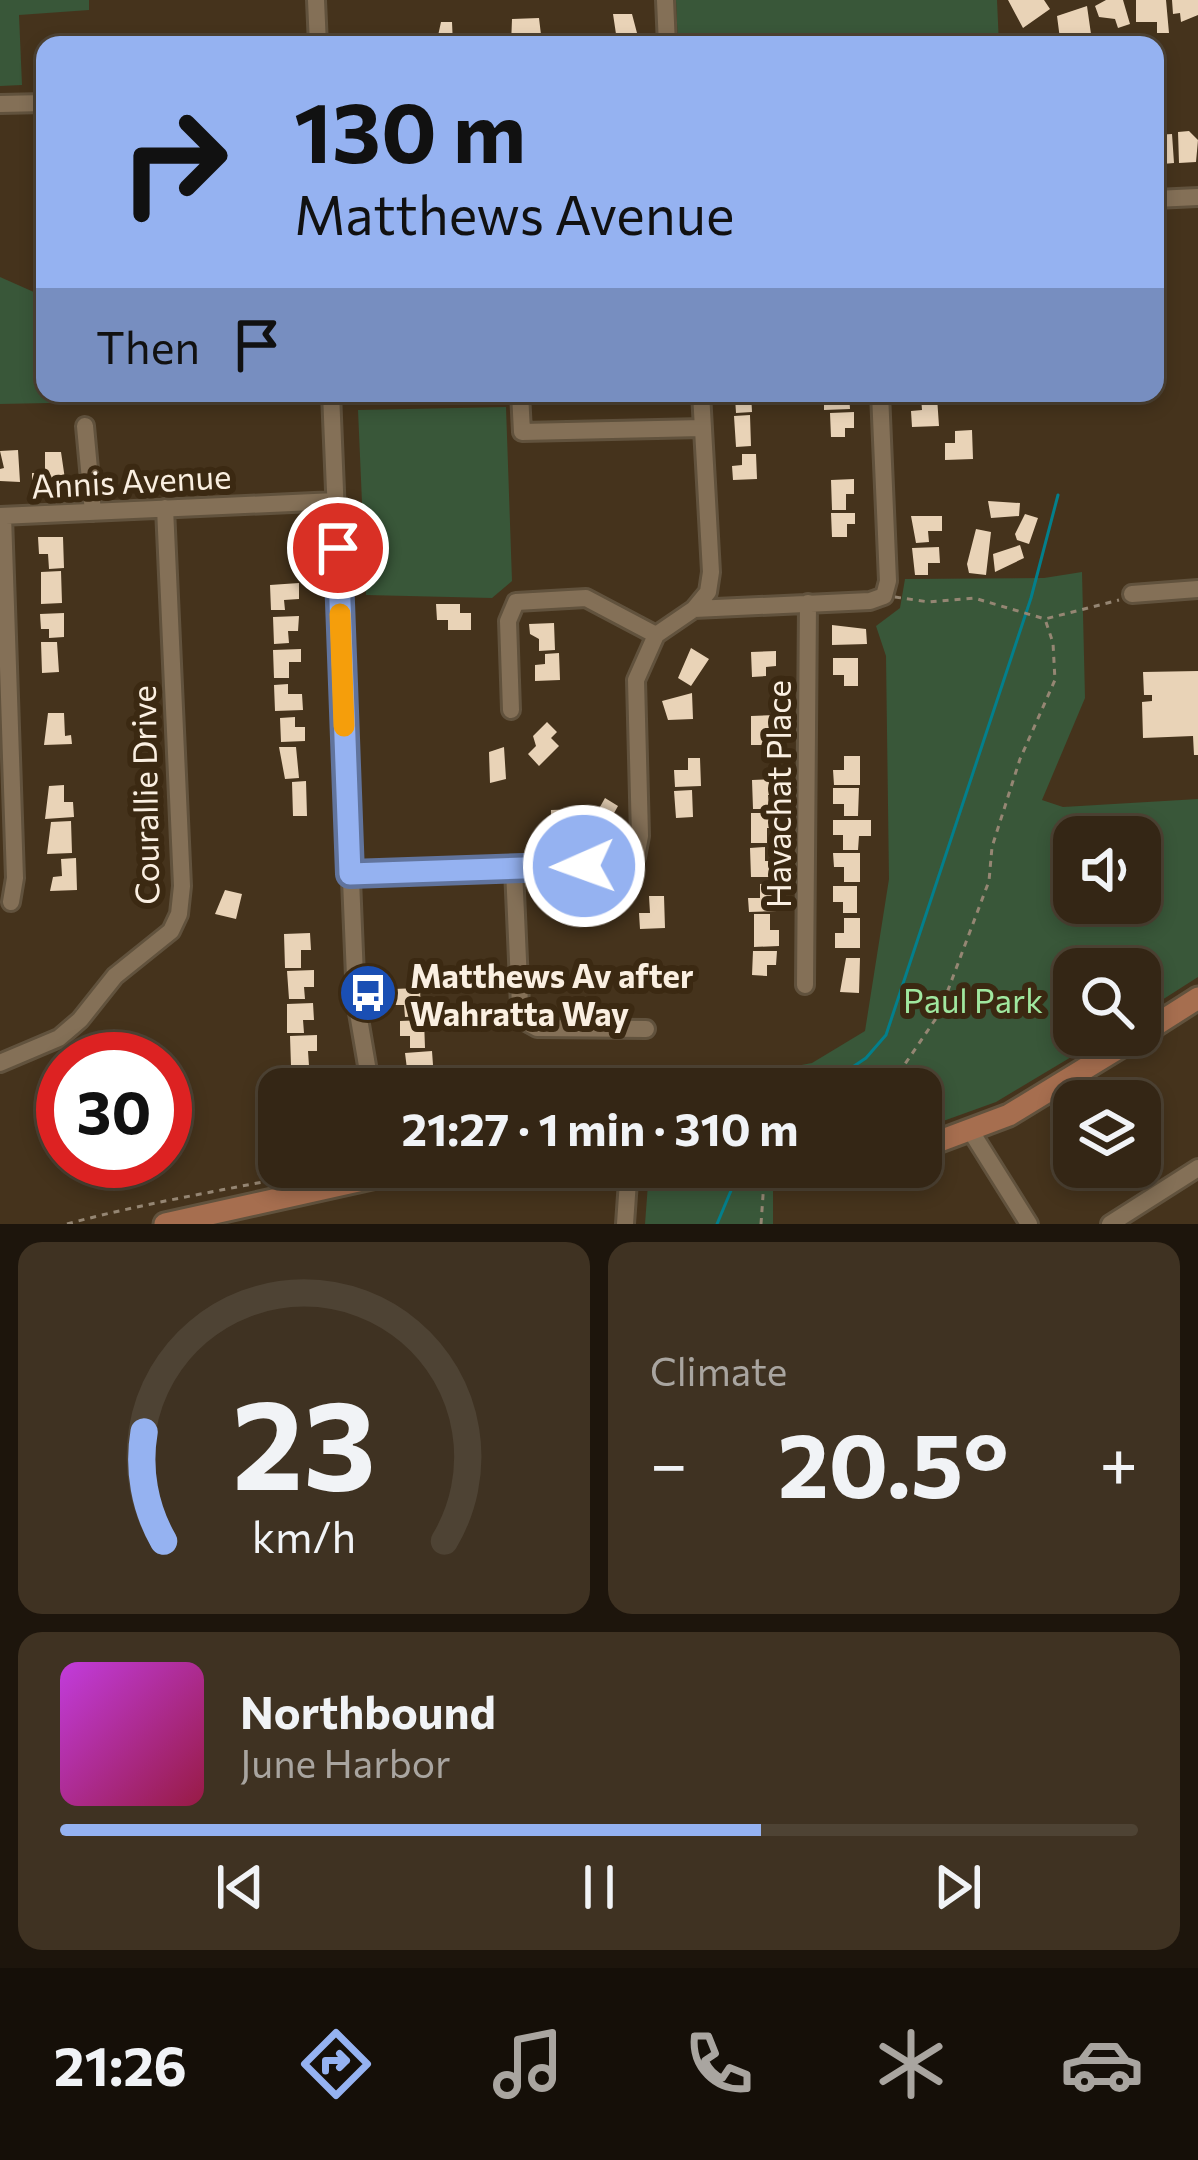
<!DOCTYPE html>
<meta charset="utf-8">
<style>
body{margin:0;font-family:Commissioner,sans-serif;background:#3f3222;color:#f1f3f6;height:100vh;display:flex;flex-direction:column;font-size:45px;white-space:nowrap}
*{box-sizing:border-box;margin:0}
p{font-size:39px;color:#a9a5a0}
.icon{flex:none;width:66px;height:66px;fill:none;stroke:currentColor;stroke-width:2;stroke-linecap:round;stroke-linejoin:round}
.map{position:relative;height:1224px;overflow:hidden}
.panel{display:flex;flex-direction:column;gap:18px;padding:18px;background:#1d150c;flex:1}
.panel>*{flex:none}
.hud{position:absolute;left:36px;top:36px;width:1128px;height:366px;border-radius:24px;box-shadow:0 6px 18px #0003,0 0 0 3px #4e4334;background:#95b2f1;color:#111;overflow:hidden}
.fabs{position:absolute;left:1053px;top:816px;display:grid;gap:24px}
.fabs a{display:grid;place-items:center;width:108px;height:108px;border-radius:24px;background:#342615;box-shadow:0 6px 18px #0003,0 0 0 3px #4e4334;font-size:60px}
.speed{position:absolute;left:36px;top:1032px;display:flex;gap:24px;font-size:60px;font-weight:700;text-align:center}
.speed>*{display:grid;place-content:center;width:156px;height:156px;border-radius:50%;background:#342615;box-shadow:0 6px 18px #0003,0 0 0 3px #4e4334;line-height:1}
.speed .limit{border:18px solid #d22;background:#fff;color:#111}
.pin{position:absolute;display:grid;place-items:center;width:102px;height:102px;color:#fff;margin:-51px;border:6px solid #fff;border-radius:50%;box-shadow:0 3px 12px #0007}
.me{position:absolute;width:132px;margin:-66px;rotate:268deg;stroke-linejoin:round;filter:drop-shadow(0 0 9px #0008)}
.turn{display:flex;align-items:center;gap:42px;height:252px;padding:0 60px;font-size:54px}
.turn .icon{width:156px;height:156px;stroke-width:2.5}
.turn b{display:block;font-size:84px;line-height:102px}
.then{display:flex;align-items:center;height:114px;padding:0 60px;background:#0003;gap:24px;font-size:45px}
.big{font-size:90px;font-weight:700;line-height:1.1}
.panel .tile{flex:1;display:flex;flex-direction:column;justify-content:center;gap:18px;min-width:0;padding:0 42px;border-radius:24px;background:#3f3222}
.panel .dial{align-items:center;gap:0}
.dial svg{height:312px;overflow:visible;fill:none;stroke:#4e4334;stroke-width:7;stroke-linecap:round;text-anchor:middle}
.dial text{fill:#f1f3f6;stroke:none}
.song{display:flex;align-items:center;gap:36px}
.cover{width:144px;height:144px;border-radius:18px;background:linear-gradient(135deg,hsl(290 70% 55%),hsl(340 70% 35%))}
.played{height:12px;border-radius:6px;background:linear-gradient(90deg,#95b2f1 65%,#4e4334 65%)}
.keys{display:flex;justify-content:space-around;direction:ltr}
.heat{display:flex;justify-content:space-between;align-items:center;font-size:66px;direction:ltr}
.panel .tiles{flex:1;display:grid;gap:18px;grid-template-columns:1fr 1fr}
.tile:last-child{grid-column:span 2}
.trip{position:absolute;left:258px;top:1068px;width:684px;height:120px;border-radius:24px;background:#342615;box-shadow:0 6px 18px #0003,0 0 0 3px #4e4334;font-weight:700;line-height:120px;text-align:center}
.menu{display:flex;height:192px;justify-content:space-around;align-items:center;background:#150f08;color:#a9a5a0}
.menu .icon{width:84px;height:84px}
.menu .on{color:#95b2f1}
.menu b{font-size:54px;color:#f1f3f6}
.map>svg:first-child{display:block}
.green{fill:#395739;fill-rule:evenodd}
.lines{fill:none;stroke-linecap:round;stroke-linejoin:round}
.stream{stroke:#037f8b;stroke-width:3}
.building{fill:#e9d3b7}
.minor-casing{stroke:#61523d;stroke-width:22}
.major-casing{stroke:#61523d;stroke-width:27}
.path{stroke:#958673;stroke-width:3;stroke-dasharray:6 6;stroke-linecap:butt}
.minor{stroke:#847057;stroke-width:16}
.major{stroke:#a66e4f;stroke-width:21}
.route-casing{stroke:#61749d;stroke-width:30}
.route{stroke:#95b2f1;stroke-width:21}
.slow{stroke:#f59e0b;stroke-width:21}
.labels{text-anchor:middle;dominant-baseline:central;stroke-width:12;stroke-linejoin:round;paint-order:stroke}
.street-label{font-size:33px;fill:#faefe1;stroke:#3b2912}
.poi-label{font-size:33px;font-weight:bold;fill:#faefe1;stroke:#3b2912;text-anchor:start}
.park-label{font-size:33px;fill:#a0e89f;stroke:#3b2912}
</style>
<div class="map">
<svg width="1198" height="1224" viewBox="0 0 1198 1224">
<rect width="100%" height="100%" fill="#45331c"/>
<path class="green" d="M0,0H89V10L19,15L22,85L0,86Z
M676,0H997L999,45H678Z
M0,277L45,297V393H245V399L0,404Z
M506,407L512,581L492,598L366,595L358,410Z
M1082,572L1085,698L1042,800L1063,807L1198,799V977L1140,1014V969H1074V1035H1108L996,1102L921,1129V1089H732V1078L812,1063L865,1031L889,879L886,656L876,626L900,608L905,579L1044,578ZM1140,837V903H1074V837Z
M724,1176L773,1188V1224H645L648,1184Z"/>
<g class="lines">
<path class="stream" d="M820,1089L866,1058L886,1035L1031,598L1058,495
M717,1224L735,1181"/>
</g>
<path class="building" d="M1008,0H1044L1050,9L1023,28Z
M1106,0H1123L1130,24L1118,28L1115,19L1099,17L1095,6Z
M1136,0H1166L1169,33H1157V22H1136Z
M1172,0H1198V15L1181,22L1180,13L1173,14Z
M1087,6L1091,34L1060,39L1057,16Z
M613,14H632L637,33L616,34Z
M539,18L542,43L511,45L512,19Z
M441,22H452L453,45H436Z
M1189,131L1198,140L1196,162L1179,163L1178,132Z
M1172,134L1174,163L1162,164L1161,159H1155V135Z
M729,393H751L752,412L736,413L735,397Z
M811,393H849L850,409L824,410V398L811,399Z
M921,397H937L939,426L912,427L911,411L922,410Z
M854,412V428H845V437H831L830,413Z
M750,415L751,446L736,447L734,416Z
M972,430L973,459L945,460V443H955V431Z
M18,450L20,482L0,481V469L4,468L0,451Z
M45,452H61L66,486H32V473H45Z
M742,454H756L757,479L733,480L732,466L742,465Z
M854,479V494H846V510H832L831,480Z
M988,501L1020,503L1019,516L991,518Z
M831,513H855V524H847V537H832Z
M1025,514L1038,518L1029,544L1017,540L1015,534Z
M911,516H942V531H928L929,542L916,543Z
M976,529L991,532L986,575L969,573L967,564Z
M38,537H63L64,568L49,569L48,554H39Z
M1020,545L1024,558L995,572L993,554Z
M939,547L940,563H928V575H915L912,548Z
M61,571L62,603L41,604V572Z
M299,583V599L284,600L285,610H271L270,585Z
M436,604H460V613H471V630H448V620H437Z
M64,613V637L49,638V629H41L40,614Z
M299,616L298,631H288L289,643L274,644L273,617Z
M554,623L555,650L539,651V639L530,634L529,624Z
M832,625L866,629L867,644L832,645Z
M41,642H57L59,672L42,673Z
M691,648L709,659L691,686L678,678Z
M301,649V662H289V678H274L273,650Z
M776,651V666L766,667V676L752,677L751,652Z
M559,653L560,680L535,681V665L545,664V654Z
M833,658H858V686H844V675H833Z
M1198,671V755H1194L1193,736L1143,738L1142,702L1152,701V695H1144L1143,672Z
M288,684V694H302L303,710L275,711L274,685Z
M692,693L693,719L668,720L662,701Z
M48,713H64L65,736L71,735L72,744L44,745Z
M776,715L775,730H765L766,745H751V716Z
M295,717V727H305V741L281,742L280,718Z
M547,722L557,732L551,738L559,746L539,766L528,754L536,746L533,736Z
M279,747H296L299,778L285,779Z
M504,747L506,779L490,783L489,752Z
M844,756H860V785H834L833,770H844Z
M688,758H700L701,786L675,787L674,770H688Z
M778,779V794L768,795L769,809H753L752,780Z
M306,781L307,816H293L292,782Z
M64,785V802H73L74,817L45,819L49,786Z
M833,788H859L858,816H844V804H833Z
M692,790L693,817L676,818L674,791Z
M605,798L618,806L600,838L587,830Z
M578,809L579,835H563L562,822L551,823V810Z
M751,813H778L777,828H767V843H751Z
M833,820H871V836H859L858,850H843V835H833Z
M71,821L72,853L47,854L51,822Z
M765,847V861H776V877H751L750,848Z
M833,853H860V882H844V867H834Z
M76,858L77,890L50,891L53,877L62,876L61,859Z
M773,883L777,911L749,912L748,898H760V884Z
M833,886H857V913H843V902H833Z
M225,890L242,894L236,919L215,914Z
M649,896H664L665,928L640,929L639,913H650Z
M754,914H770V930H779V946L754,947Z
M844,918H860V948H835V933H844Z
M310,933L311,950H301V968H285L284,934Z
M753,951H777L776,965H767V976L752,975Z
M846,958H860L859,993L840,992Z
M314,970V987H304L305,999H289L287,971Z
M420,988L421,1016L405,1017L404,1005H394L393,989Z
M313,1003L314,1020H303L304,1033H287V1004Z
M424,1020L425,1048H410V1036H400V1021Z
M317,1035V1051H308L309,1066H291L290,1036Z
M432,1051L434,1079L417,1080L416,1069H407L405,1053Z
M325,1071V1086L297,1087V1072Z"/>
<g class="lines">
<g class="minor-casing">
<path id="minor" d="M316,0L318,45
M665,0L667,45
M0,104L45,103
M1155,199L1198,197
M331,393L356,1001L371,1089
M520,393L522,432L702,428
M85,426L93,512
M0,516L336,501
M3,516L15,878L11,902
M1132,594L1198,589
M694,609L708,592L711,572L701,393
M511,710L508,621L516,602L586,598L656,635
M514,869L520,1006L528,1023L537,1028L646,1029
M349,873L618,865L636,857L640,836L636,680L656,635L694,609L870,601L884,596L888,581L880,393
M805,985L808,603
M0,1063L59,1038L80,1020L115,976L171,931L179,914L182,886L165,508
M972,1133L1029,1224
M625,1224L629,1167
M1110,1224L1198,1168"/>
</g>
<g class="major-casing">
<path id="major" d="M1140,1035L1198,998
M921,1148L1009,1115L1140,1035
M165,1224L421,1167"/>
</g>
<path class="path" d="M895,597L929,602L974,598L1045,619L1119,600
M880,1089L905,1064L939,1014L989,881L992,847L1020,759L1055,680L1053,643L1045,619
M67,1224C155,1200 246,1187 335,1167
M761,1224L765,1167"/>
<use href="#minor" class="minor"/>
<use href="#major" class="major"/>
</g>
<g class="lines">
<g class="route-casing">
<path id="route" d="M338,548L350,874L584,866"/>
</g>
<use href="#route" class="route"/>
<path class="slow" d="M340,614L344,726"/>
</g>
<defs>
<g id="bus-disc" transform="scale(3)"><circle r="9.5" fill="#1a4fb4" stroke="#3b2912"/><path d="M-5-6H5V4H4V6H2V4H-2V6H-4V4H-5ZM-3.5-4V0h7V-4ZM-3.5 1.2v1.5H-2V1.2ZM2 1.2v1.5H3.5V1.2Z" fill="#fff"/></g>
</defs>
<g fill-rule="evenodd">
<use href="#bus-disc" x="368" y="993"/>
</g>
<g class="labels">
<g class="street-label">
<text transform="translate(131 480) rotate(-3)">Annis Avenue</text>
<text transform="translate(777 794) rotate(-90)">Havachat Place</text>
<text transform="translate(144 795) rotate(-91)">Courallie Drive</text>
</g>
<g class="poi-label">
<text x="410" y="974">Matthews Av after<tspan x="410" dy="38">Wahratta Way</tspan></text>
</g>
<g class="park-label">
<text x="973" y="999">Paul Park</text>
</g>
</g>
</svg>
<div class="fabs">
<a><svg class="icon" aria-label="sound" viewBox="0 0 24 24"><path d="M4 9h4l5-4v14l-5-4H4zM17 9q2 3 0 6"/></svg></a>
<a><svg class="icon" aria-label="search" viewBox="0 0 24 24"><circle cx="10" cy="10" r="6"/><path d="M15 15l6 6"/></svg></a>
<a><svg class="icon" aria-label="layers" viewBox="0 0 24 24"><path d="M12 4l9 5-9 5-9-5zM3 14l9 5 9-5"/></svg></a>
</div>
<div class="speed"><div class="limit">30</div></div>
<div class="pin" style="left:338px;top:548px;background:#d93025"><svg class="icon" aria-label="arrive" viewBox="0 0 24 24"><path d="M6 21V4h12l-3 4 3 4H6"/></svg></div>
<svg class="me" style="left:584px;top:866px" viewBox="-20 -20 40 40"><circle r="17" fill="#95b2f1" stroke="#fff" stroke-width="3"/><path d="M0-11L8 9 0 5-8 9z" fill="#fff"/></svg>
<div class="trip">21:27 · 1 min · 310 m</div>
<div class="hud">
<div class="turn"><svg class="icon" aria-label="right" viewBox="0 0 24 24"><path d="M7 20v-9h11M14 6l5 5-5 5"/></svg><div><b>130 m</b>Matthews Avenue</div></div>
<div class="then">Then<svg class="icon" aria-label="arrive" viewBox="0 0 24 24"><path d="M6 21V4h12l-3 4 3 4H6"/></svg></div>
</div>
</div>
<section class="panel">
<div class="tiles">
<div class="tile dial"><svg viewBox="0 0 100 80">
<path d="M14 69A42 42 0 1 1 86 69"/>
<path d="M14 69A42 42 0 0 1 9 41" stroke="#95b2f1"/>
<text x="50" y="56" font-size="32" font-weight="700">23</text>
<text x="50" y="72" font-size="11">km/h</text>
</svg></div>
<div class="tile"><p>Climate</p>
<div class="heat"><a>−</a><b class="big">20.5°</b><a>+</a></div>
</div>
<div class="tile">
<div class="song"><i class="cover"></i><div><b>Northbound</b><p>June Harbor</p></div></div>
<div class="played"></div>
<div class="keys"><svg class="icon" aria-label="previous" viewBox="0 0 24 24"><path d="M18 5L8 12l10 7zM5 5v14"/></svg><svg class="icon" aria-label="pause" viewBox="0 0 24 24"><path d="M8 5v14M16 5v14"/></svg><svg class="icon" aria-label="next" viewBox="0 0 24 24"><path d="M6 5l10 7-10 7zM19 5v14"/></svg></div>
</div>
</div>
</section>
<nav class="menu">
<b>21:26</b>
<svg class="icon on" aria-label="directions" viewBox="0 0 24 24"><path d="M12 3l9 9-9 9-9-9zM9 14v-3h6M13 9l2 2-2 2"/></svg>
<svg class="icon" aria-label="music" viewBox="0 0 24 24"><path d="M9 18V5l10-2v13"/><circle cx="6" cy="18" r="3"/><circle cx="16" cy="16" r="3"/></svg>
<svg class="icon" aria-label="phone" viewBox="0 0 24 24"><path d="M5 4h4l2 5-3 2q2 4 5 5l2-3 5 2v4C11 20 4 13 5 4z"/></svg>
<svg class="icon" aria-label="climate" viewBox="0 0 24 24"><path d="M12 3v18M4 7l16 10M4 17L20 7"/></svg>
<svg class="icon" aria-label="car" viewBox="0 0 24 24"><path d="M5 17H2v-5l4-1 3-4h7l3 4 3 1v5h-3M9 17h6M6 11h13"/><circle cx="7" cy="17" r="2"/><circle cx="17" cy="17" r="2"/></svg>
</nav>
